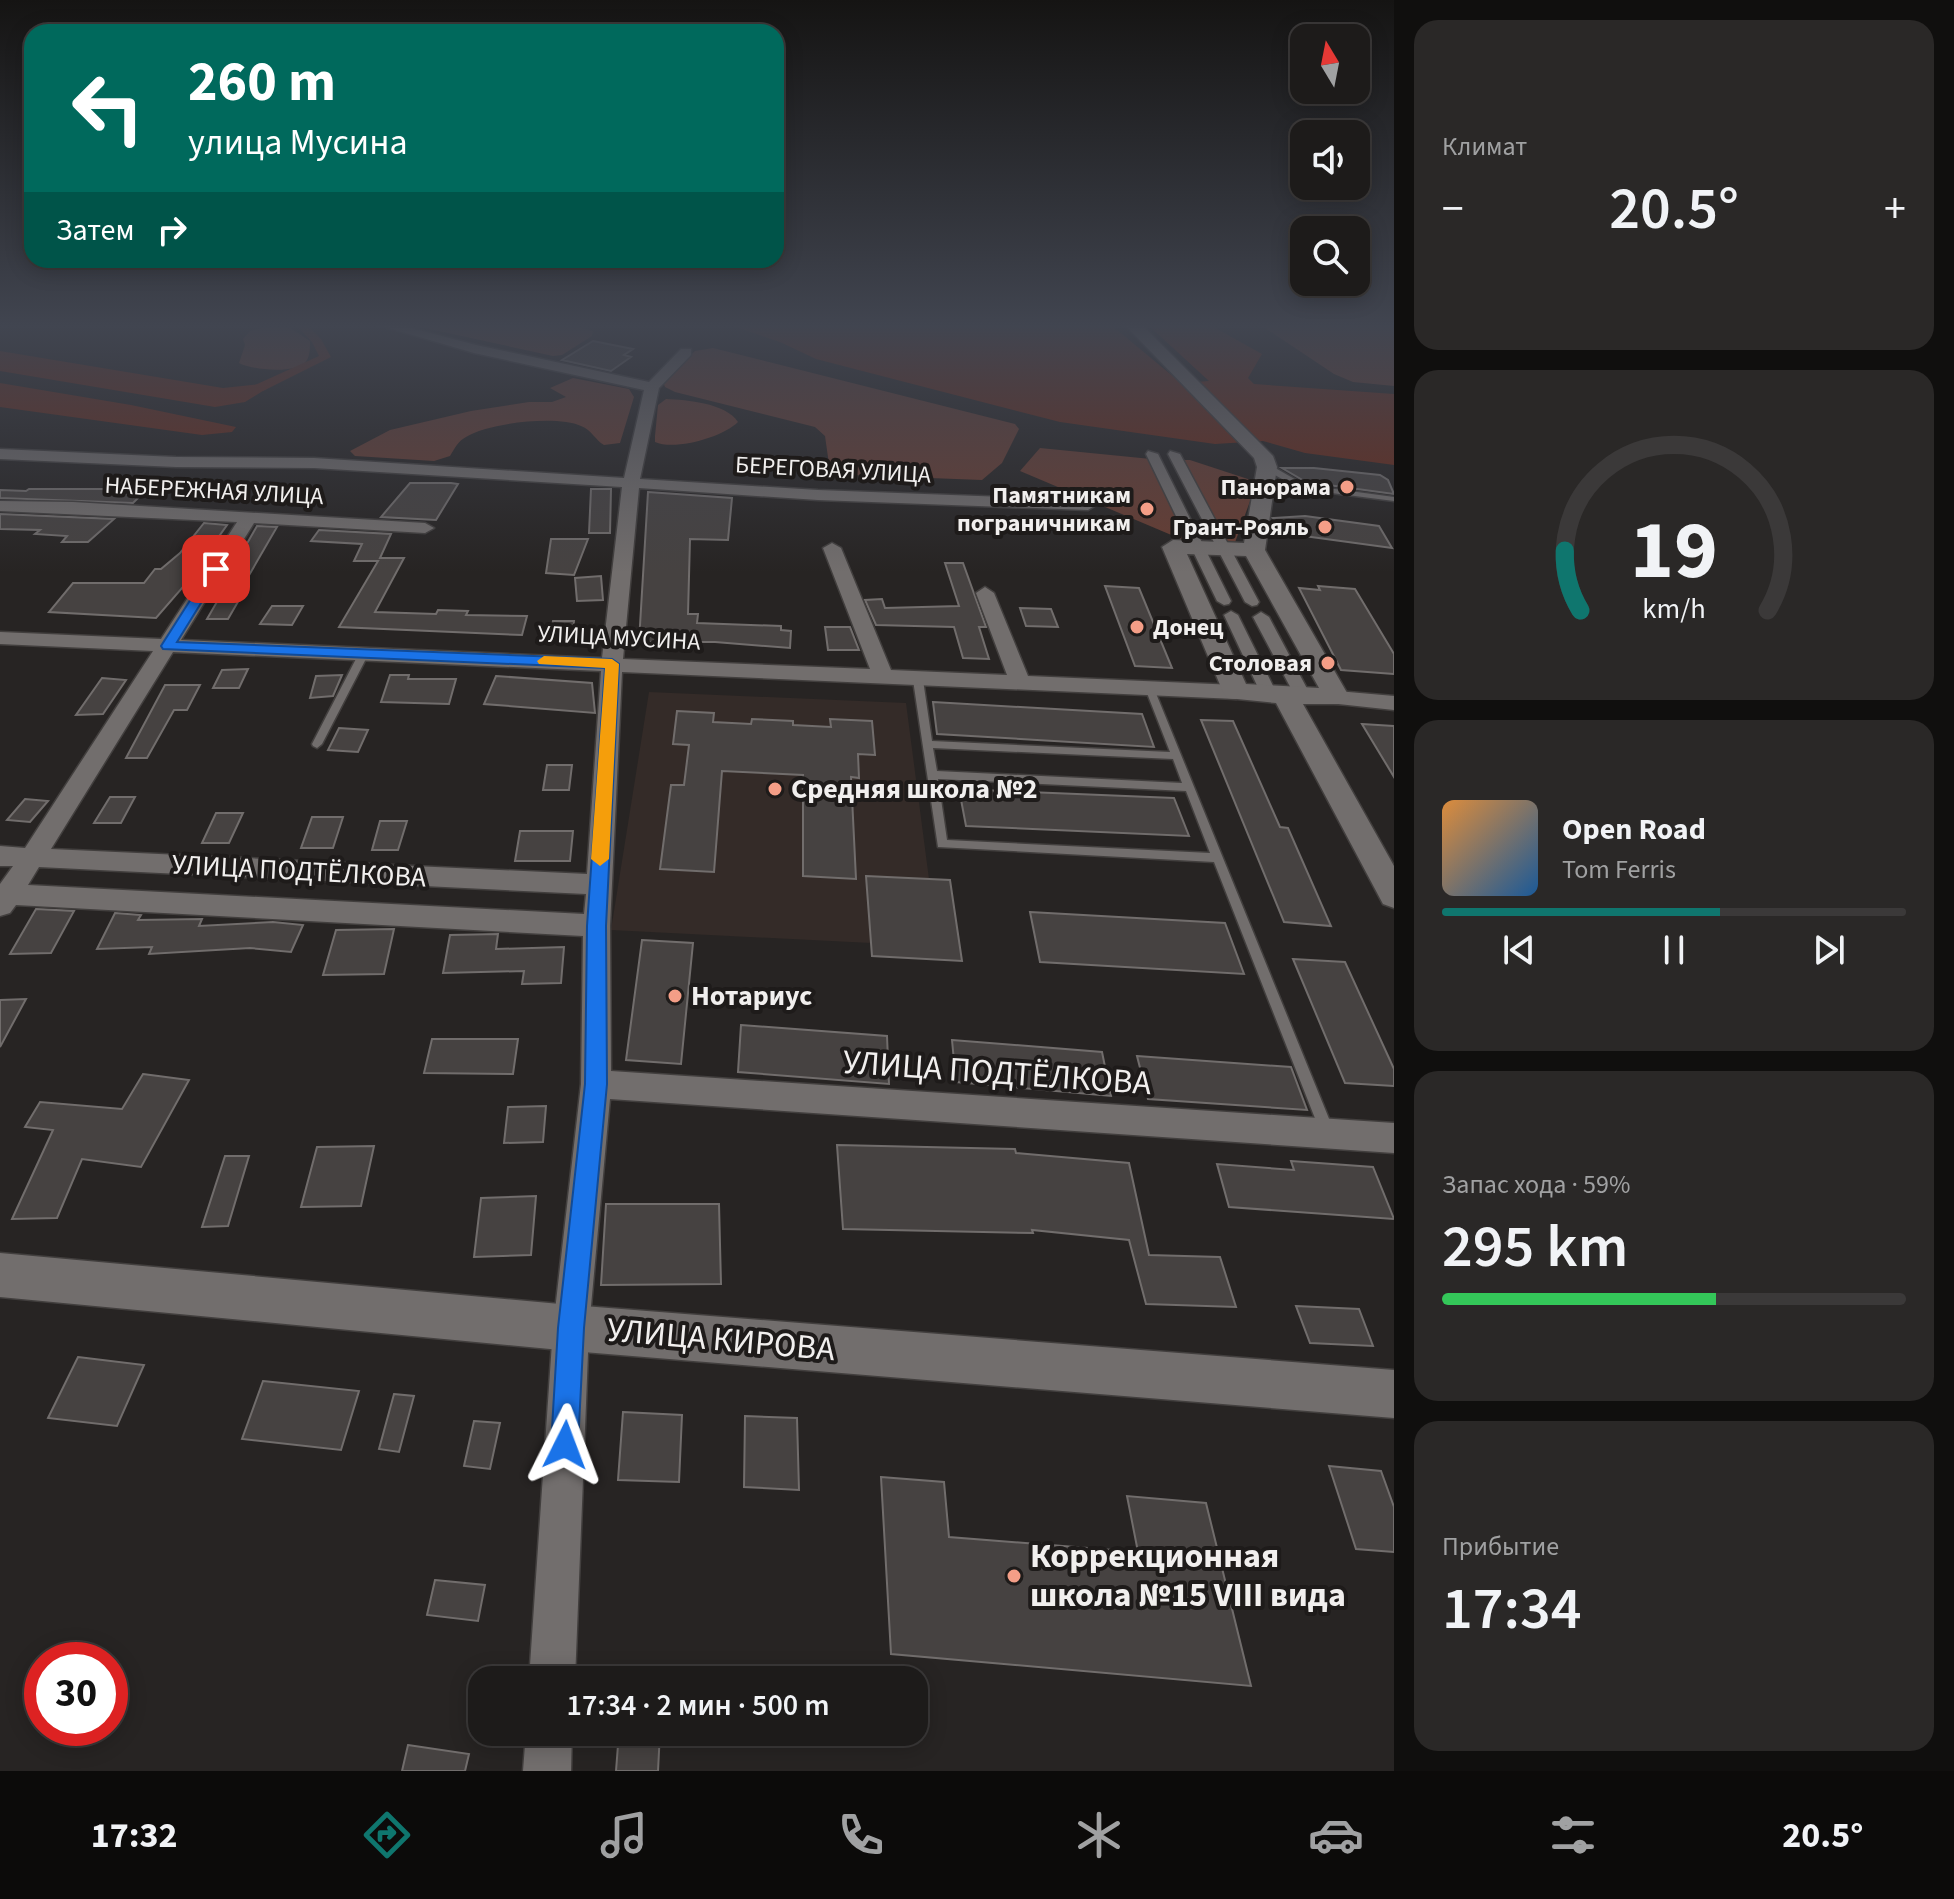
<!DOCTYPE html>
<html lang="ru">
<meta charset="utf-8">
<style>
body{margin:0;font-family:"Source Sans 3",sans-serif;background:#2a2827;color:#f1f3f6;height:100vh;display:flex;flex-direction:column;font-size:30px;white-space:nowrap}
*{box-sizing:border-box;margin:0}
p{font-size:26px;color:#a0a1a2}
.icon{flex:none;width:44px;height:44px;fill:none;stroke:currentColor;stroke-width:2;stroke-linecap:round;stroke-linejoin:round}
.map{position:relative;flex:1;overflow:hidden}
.drawer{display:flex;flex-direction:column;gap:20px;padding:20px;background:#100f0e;width:560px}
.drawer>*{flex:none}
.hud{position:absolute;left:24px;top:24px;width:760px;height:244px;border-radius:24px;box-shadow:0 4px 20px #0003,0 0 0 2px #3b3939;background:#00695c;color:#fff;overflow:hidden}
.needle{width:52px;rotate:350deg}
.controls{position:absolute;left:1290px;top:24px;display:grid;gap:16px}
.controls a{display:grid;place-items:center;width:80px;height:80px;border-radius:16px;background:#1d1b1a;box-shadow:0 4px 20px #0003,0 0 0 2px #3b3939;font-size:40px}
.speed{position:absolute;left:24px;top:1642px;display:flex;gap:16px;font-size:40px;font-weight:700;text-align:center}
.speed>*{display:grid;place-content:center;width:104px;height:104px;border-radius:50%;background:#1d1b1a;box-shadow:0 4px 20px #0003,0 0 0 2px #3b3939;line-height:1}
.speed .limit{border:12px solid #d22;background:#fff;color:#111}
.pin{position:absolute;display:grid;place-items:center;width:68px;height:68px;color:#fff;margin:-34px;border-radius:16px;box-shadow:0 4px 12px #0006}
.me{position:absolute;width:88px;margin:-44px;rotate:3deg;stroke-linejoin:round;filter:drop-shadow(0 0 6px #0008)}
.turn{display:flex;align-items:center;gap:28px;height:168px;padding:0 32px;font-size:36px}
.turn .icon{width:104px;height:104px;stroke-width:2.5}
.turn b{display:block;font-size:56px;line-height:68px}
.then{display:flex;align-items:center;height:76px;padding:0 32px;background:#0003;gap:16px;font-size:30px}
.big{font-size:60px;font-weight:600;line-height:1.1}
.drawer .widget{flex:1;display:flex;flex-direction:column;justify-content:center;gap:12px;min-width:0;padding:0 28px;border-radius:24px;background:#2a2827}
.drawer .dial{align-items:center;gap:0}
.dial svg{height:208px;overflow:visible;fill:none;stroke:#3b3939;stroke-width:7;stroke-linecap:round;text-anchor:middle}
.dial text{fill:#f1f3f6;stroke:none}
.song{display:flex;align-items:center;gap:24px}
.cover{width:96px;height:96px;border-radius:12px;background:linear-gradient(135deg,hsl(30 70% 55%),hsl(210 70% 35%))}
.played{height:8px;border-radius:4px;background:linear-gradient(90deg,#0f766e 60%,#3b3939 60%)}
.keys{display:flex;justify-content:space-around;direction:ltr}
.heat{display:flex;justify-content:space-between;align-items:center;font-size:44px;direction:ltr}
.charge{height:12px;border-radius:6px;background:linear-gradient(90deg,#34c759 59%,#3b3939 0)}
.trip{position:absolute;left:468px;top:1666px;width:460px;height:80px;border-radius:24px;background:#1d1b1a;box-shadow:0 4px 20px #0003,0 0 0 2px #3b3939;font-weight:600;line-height:80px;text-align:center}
.tabs{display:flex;height:128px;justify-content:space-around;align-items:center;background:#0c0b0a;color:#a0a1a2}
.tabs .icon{width:56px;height:56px}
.tabs .on{color:#0f766e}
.tabs b{font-size:36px;color:#f1f3f6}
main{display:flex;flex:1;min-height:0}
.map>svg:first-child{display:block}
.built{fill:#342b28}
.green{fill:#683d32}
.water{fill:#6b2a19}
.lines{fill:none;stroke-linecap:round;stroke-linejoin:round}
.canal{fill:#6b2a19;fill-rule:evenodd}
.building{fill:#464241;stroke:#716d6c;stroke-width:2}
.service-casing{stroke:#423f3e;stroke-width:3}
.pedestrian-casing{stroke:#423f3e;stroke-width:3}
.minor-casing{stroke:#423f3e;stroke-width:3}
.tertiary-casing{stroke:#423f3e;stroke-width:3}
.service{fill:#726e6d;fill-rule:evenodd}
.pedestrian{fill:#726e6d;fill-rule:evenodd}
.minor{fill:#726e6d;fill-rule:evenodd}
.tertiary{fill:#726e6d;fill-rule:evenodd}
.route{fill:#1a73e8;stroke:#114b97;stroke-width:2}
.slow{fill:#f59e0b}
.poi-dot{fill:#f49e87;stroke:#1e1b1a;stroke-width:3}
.labels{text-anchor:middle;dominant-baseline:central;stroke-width:8;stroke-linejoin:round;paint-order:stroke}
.far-street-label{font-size:24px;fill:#f1efee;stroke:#1e1b1a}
.far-poi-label{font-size:24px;font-weight:bold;fill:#f1efee;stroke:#1e1b1a;text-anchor:end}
.poi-label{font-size:28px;font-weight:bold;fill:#f1efee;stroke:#1e1b1a;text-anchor:start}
.street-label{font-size:28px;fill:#f1efee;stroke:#1e1b1a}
.near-street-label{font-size:34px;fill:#f1efee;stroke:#1e1b1a}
.near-poi-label{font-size:34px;font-weight:bold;fill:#f1efee;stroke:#1e1b1a;text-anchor:start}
</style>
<main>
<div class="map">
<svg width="1394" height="1771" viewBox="0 0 1394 1771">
<rect width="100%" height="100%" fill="#272423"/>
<path class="built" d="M649,692L906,703L929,879L866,876L871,943L611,930Z"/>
<path class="green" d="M407,324H566L593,331L592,336L562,355L553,356Z
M1259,324H1394V386L1353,382L1334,374Z
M266,327H289L310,341C310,347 310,355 307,360C298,375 252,370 239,363L245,345L243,339L250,331Z
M713,348L1015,424L1019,429L1002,463L982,480L851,475L829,464L825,436L815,427L675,392L665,387L663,382L695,351Z
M573,378L629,389L634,397L620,443L604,445C595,440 592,430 581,426C557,415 488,423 466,437C458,441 455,448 450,456L434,461L355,456L350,451L390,430L471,411L529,402H552L566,397L550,388Z
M666,399C687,400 726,403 738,422C723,437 675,451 655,442V436L658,405Z
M1040,448L1151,459L1195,545L1020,471Z
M1179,460H1190L1257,482L1233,548L1225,547Z"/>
<path class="water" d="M727,324H1110L1181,383L1209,381L1148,325H1210L1262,354L1248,378L1254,384L1394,394V465L1305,453L1263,441L1215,444L1060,422L816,359L780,342Z
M0,351L223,388L261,384L287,376L245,402L215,407L0,371Z
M0,383L131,405L236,427L232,432L202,435L0,407Z"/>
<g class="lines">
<path class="canal" d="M295,324H306L321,339L331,357L263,391H255V385L319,356L312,342Z"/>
</g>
<path class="building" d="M593,341L633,349L624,355L631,357L611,371L562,360Z
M1282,468H1314L1380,475L1388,480L1394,494L1306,482Z
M410,483H451L458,484L436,520L381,517Z
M29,489H112L108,493L141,495L133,503L0,498V490L26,491Z
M591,489H611L610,533H589Z
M648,492L732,498L728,540L690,539L688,614H698L697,623L781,626V630L791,631L790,648L715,642H639Z
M0,514L114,519L88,542H62L67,536L35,534L40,530L0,529Z
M1305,516L1379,526L1392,548L1304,536L1273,518Z
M204,523L227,525L183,587L156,618L49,612L73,583H144L155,569H161L180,553Z
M257,526L277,527L241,589H221Z
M319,530L391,534L380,558H404L375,612L436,614L438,610L468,611L466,615L527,616L522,635L339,627L378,561H354L362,544L311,541Z
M551,539H588L574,575L546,573Z
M945,563H963L986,627H979L989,659L963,658L954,627L876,625L865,600L882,599L885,608L959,606Z
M601,576L603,600L577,601L575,578Z
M1105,586L1139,588L1172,668L1135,666Z
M1318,586L1355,589L1394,654V674L1341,670L1299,588L1320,590Z
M218,600H239L228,619H207Z
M272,606H303L292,625L260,624Z
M1020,608L1051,609L1058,627L1026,626Z
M553,621H574L572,640H550Z
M825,627H850L859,650H828Z
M248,669L239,688H213L222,670Z
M342,675L333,696L310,698L316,676Z
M390,675H409L408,679H456L449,704L381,702Z
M496,676L592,683L595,713L484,704Z
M102,678L126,680L103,714L76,715Z
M165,685H200L187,710H174L147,758H126Z
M933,702L1142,714L1154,747L937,734Z
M677,711L714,713L713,722L751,724L752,719L793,721V725L831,727L830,719L872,721L875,755L858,754L859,778L851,777L856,879L803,876V775L722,771L714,872L660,869L671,785H684L689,745L673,744Z
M1201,720L1233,721L1280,827L1288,828L1331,926L1284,922Z
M1362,724L1394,726V777Z
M339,728L368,730L358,752L328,750Z
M547,765H572L569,790H543Z
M959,789L1174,798L1189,836L966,826Z
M110,797H135L121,823H94Z
M25,799L48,801L30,822L7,820Z
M216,813H243L229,843H202Z
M312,817H343L333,848H301Z
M380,821H407L398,850H372Z
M520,831H573L570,861H515Z
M866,876L950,880L962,961L872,956Z
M36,909L74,911L51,953L10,954Z
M1030,912L1225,923L1244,974L1040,962Z
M115,913L141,915L138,920L202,919L199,926L273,922L303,925L291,952L250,948L149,954L152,947L97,949Z
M394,929L384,974L323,975L336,930Z
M498,934L496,949L564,947L561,983L522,984L524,971L443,973L450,935Z
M642,940L693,943L681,1064L626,1060Z
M1293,959L1345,962L1394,1069V1086L1345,1083Z
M26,999L0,1047V1000Z
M741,1025L887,1036L889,1084L738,1072Z
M432,1039H518L513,1074L424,1073Z
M952,1040L1102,1052L1111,1096L956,1082Z
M1137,1056L1291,1067L1307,1110L1148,1099Z
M143,1074L189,1080L141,1167L82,1159L57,1218L12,1219L53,1130L25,1127L40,1102L122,1109Z
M546,1106L543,1142L504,1143L508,1107Z
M837,1145L1015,1149L1016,1153L1129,1163L1149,1255L1220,1257L1236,1307L1146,1304L1129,1240L1032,1230L1033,1233L843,1229Z
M374,1146L361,1206L301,1207L317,1147Z
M225,1156H249L228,1226L202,1227Z
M1291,1161L1373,1167L1394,1219L1229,1207L1217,1164L1294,1170Z
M536,1196L531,1255L474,1257L481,1198Z
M606,1204H719L721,1284L601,1285Z
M1296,1306L1359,1309L1373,1346L1310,1343Z
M78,1357L144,1365L117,1426L48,1418Z
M263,1381L359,1391L341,1450L242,1439Z
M394,1394L414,1396L399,1452L379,1449Z
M623,1412L682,1415L679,1482L618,1480Z
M745,1416L797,1418L799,1490L744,1487Z
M474,1421L500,1423L490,1469L464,1466Z
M1329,1466L1381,1471L1394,1507V1552L1356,1549Z
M881,1477L944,1482L949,1537L1138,1552L1127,1496L1206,1503L1251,1686L891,1654Z
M435,1580L485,1585L478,1621L427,1615Z
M619,1732H660L658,1771H616Z
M408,1745L469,1754L465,1771H402Z"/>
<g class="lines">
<g class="service-casing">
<path id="service" d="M1264,465H1270L1305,485L1394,497V501L1300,489L1264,469Z
M364,650L369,653L322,744L317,748L313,746L312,744L359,653Z
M918,677L923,680L932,741L1170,752L1145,688L1150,685L1153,686L1334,1131L1332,1136L1327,1138L1322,1136L1320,1131L1214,862L938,847L913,680ZM933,748L1173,759L1182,783L937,771ZM938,779L1186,791L1210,853L947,840Z"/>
</g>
<g class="pedestrian-casing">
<path id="pedestrian" d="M1148,451L1158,454L1231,601L1229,604L1224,605L1217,601L1146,454Z
M1170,451L1180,454L1259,602L1257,605L1252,606L1245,602L1168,454Z
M1231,611L1238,615L1277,694L1275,698H1263L1261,694L1224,615Z
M1261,612L1269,617L1311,696L1309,700L1303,701L1295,696L1253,617Z"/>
</g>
<g class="minor-casing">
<path id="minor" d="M375,324H396L476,345L649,382L681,349H691V355L659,388L640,479L818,490L1088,500L1096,505L1088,510L818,500L639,488L623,659L870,669L823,548L832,543L841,548L891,670L1007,675L976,593L985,587L994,593L1028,676L1236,685L1247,692L1236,699L622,672L610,926L611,1071L1394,1123V1153L610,1099L589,1328L575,1680H529L553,1328L581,1084L583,936L16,905L10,913L0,916V884L13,866H0V846L25,848L153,651L0,644V632L161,639L237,522L0,511V501L73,502L425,523L434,528L425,533L254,523L181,640L602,658L622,487L314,468L176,467L0,459V449L176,457L314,458L624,478L644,390L474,353ZM173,652L601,671L587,874L51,849ZM39,867L586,894L584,914L28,885Z
M1337,691L1394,696V710L1329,703L1326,698L1329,693Z
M526,1732H572L571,1771H523Z"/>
</g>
<g class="tertiary-casing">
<path id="tertiary" d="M1124,324H1141L1273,456L1277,467L1265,550L1350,698L1346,704H1303L1394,866V908L1383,904L1276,703L1227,698L1223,692L1162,547L1173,540L1244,543L1257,467L1254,458ZM1187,554L1246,556L1319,688L1246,684Z
M0,1253L571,1305L1394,1370V1418L571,1351L0,1297Z"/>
</g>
<use href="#service" class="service"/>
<use href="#pedestrian" class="pedestrian"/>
<use href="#minor" class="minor"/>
<use href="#tertiary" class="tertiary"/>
</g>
<linearGradient id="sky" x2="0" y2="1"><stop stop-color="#151413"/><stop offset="0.57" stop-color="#414550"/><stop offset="1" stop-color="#414550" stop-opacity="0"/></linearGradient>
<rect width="1394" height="572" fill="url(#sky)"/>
<path class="route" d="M216,565L222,569L177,642L612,659L619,664L606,926L607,1084L584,1328L578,1445L574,1455L565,1459L555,1455L551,1445L558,1328L585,1084L587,926L605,668L163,649L161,646L210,569Z"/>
<path class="slow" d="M544,656L612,659L619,664L609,859L600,866L591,859L605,668L539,664L537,661Z"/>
<g class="poi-dot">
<circle cx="1347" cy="487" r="8"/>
<circle cx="1147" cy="509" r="8"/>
<circle cx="1325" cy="527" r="8"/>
<circle cx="1137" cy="627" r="8"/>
<circle cx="1328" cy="663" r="8"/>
<circle cx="775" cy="789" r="8"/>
<circle cx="675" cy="996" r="8"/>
<circle cx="1014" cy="1576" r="8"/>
</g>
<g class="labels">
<g class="far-street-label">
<text transform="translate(833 470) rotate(3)">БЕРЕГОВАЯ УЛИЦА</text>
<text transform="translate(214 491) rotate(3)">НАБЕРЕЖНАЯ УЛИЦА</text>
<text transform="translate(619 638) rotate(3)">УЛИЦА МУСИНА</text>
</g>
<g class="far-poi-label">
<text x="1331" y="487">Панорама</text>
<text x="1131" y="495">Памятникам<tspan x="1131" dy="28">пограничникам</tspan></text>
<text x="1309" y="527">Грант-Рояль</text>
<text x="1153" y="627" text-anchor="start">Донец</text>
<text x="1312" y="663">Столовая</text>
</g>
<g class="poi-label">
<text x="791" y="789">Средняя школа №2</text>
<text x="691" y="996">Нотариус</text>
</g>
<g class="street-label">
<text transform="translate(299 871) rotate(3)">УЛИЦА ПОДТЁЛКОВА</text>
</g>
<g class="near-street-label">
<text transform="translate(997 1073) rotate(4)">УЛИЦА ПОДТЁЛКОВА</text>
<text transform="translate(721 1340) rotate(5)">УЛИЦА КИРОВА</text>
</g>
<g class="near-poi-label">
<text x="1030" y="1556">Коррекционная<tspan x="1030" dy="39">школа №15 VIII вида</tspan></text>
</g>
</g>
</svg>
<div class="controls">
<a><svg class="needle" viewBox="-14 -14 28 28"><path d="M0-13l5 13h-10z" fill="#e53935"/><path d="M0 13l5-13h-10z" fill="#a0a1a2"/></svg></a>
<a><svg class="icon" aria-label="sound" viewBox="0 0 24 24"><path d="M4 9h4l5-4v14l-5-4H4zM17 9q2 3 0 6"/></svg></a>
<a><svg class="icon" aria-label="search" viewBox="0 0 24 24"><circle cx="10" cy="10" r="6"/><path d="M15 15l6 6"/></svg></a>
</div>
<div class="speed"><div class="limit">30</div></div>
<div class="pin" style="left:216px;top:569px;background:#d93025"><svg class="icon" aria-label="arrive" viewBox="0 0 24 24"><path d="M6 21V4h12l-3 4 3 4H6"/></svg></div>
<svg class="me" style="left:565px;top:1445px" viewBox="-20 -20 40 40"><path d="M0-17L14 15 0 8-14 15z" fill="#1a73e8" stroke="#fff" stroke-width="4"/></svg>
<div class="trip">17:34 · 2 мин · 500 m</div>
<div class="hud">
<div class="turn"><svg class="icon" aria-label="left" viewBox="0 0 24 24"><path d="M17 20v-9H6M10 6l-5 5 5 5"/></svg><div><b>260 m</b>улица Мусина</div></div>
<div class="then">Затем<svg class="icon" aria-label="right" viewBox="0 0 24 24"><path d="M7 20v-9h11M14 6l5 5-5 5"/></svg></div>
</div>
</div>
<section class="drawer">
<div class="widget"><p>Климат</p>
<div class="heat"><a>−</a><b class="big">20.5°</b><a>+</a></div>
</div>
<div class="widget dial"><svg viewBox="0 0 100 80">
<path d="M14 69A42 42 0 1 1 86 69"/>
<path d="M14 69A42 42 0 0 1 8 46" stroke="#0f766e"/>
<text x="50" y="56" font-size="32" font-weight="700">19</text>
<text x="50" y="72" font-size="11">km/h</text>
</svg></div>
<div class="widget">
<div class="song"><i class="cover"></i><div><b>Open Road</b><p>Tom Ferris</p></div></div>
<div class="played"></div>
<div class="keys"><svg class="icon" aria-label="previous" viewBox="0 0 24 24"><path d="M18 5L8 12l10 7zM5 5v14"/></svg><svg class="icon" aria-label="pause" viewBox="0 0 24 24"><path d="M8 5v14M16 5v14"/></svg><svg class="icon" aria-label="next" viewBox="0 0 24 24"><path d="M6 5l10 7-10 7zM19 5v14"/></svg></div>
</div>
<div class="widget"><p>Запас хода · 59%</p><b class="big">295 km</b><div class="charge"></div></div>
<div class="widget"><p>Прибытие</p><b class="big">17:34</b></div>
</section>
</main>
<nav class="tabs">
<b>17:32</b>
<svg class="icon on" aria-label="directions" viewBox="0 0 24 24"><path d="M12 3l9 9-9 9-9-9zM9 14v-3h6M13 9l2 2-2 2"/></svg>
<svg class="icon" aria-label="music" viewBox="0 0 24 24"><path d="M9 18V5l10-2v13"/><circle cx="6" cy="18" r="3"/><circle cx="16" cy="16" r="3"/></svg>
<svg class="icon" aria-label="phone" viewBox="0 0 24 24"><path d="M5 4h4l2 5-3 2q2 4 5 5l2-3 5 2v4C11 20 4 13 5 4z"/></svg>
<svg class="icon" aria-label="climate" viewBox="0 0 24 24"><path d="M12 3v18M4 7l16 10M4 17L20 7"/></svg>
<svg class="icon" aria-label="car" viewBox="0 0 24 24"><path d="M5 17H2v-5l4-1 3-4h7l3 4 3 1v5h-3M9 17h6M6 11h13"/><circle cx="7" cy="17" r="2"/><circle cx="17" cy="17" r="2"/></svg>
<svg class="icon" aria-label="filters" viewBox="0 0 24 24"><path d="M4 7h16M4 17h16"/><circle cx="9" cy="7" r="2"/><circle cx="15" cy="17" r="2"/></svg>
<b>20.5°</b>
</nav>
